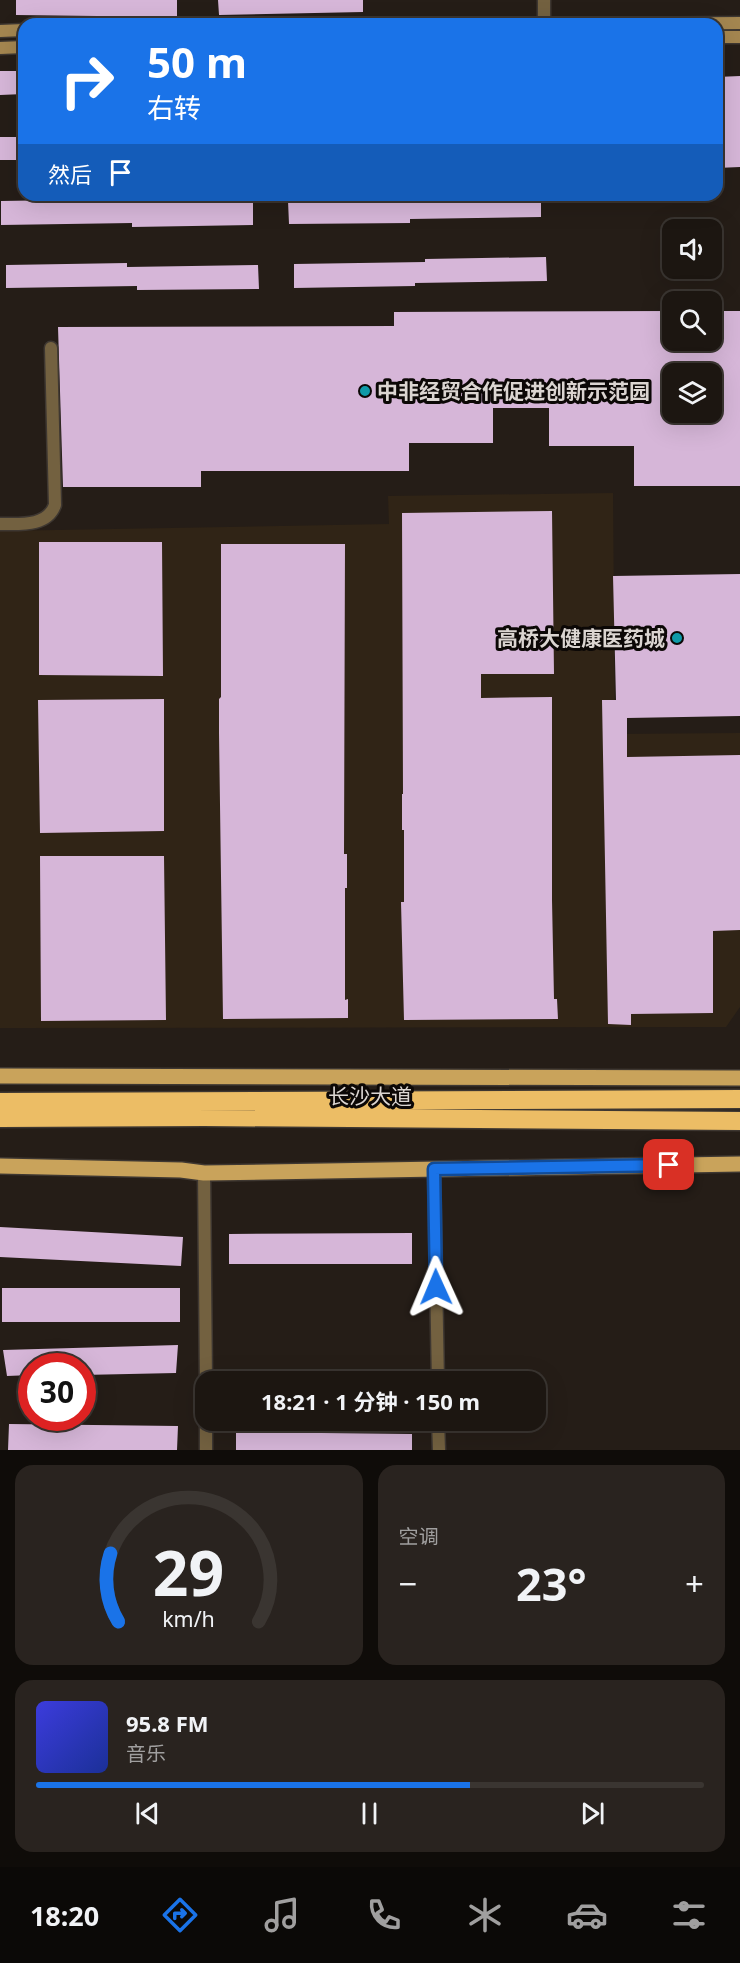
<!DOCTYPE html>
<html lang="zh">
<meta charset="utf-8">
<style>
body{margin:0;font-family:"Noto Sans","Noto Sans SC",sans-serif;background:#29231f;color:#f1f3f6;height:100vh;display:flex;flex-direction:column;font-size:22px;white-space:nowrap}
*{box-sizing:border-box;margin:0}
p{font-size:20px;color:#a09f9f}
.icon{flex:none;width:33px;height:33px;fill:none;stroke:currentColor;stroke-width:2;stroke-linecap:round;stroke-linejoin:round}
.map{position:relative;height:1450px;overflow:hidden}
.sheet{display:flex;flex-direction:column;gap:15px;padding:15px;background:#0f0c09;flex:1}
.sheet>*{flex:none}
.top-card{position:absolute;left:18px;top:18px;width:705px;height:183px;border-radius:18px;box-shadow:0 6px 24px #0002,0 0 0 2px #3a3531;background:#1a73e8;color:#fff;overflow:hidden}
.buttons{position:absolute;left:662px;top:219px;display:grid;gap:12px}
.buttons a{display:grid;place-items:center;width:60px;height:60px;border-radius:12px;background:#1c1611;box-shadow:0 6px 24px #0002,0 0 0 2px #3a3531;font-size:30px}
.speed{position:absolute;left:18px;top:1353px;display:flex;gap:12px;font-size:30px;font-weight:700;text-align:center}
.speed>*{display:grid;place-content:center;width:78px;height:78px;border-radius:50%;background:#1c1611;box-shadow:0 6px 24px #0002,0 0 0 2px #3a3531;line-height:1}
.speed .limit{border:9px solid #d22;background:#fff;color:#111}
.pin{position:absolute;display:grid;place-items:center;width:51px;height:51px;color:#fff;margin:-26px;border-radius:12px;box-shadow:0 3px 9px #0006}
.me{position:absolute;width:66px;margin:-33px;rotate:359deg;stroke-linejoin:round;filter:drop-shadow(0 0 4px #0008)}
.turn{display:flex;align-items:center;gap:21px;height:126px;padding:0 30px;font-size:27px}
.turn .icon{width:78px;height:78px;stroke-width:2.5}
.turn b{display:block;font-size:42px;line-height:51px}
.then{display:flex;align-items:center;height:57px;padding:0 30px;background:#0003;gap:12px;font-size:22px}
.big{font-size:45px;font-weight:700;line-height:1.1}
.sheet .tile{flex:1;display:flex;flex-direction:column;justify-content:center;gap:9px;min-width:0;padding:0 21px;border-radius:18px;background:#29231f}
.sheet .dial{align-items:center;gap:0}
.dial svg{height:156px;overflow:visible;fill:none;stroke:#3a3531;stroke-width:7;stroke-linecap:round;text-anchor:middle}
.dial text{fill:#f1f3f6;stroke:none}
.song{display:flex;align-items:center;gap:18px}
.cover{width:72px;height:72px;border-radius:9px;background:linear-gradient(135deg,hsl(240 70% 55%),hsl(230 70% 35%))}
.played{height:6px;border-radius:3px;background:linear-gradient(90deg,#1a73e8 65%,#3a3531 65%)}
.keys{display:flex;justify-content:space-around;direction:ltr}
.heat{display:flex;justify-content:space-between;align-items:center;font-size:33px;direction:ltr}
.sheet .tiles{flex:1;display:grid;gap:15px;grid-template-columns:1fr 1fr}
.tile:last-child{grid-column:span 2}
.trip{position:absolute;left:195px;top:1371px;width:351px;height:60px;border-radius:18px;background:#1c1611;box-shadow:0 6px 24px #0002,0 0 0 2px #3a3531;font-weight:700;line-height:60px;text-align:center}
.tabs{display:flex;height:96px;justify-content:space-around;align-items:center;background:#0b0907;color:#a09f9f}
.tabs .icon{width:42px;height:42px}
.tabs .current{color:#1a73e8}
.tabs b{font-size:27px;color:#f1f3f6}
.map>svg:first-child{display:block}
.commercial{fill:#302416}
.building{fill:#d6b6d8;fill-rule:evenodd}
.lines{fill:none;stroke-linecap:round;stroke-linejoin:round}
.street-casing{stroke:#3e3731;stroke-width:15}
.secondary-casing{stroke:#3e3731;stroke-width:15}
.primary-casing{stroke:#3e3731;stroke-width:18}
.highway-casing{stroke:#3e3731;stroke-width:21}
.street{stroke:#736140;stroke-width:12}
.secondary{stroke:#a48650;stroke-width:12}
.primary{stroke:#c9a35b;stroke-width:15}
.highway{stroke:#ecbd65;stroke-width:18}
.route-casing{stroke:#114b97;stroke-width:15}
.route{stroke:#1a73e8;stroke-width:10}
.culture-dot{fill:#0f9aa8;stroke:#0c0806;stroke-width:2}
.labels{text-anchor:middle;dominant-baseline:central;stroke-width:6;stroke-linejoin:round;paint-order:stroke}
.poi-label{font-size:21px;font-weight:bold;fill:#dbd5d1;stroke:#0c0806;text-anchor:start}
.street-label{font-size:21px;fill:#dbd5d1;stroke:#0c0806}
</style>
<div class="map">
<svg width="740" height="1450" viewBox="0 0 740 1450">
<rect width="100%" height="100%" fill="#251d17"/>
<path class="commercial" d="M613,493L615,734L740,733V1007L726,1027L0,1028V531L389,524L388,496Z"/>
<path class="building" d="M16,0H177V17L16,15Z
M218,0H363V12L219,15Z
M0,71H24V94L0,95Z
M740,76V167L717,168V77Z
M0,137H24V160H0Z
M419,195H541V217L410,219V223L289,224L288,201L419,199Z
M122,199V203L253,202V225L132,227V223L1,225V201Z
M546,257L547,281L415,283V286L294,288V264L425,262V259Z
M127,263V267L258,265L259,289L137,290V286L6,288V265Z
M672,311V340H711V311H740V486H634V446H549V408H493V443H409V471H201V487H63L58,327L394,326V312ZM672,374H711V412H672Z
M552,511L554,674H481V698L552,697V900L554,999H557L558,1019L404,1020L401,902H404V830H402V794H403L402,513Z
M39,542H162L163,676L39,675Z
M221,544H345L344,854H347V888H345V1000L348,999V1018L223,1019L219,733V699L221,697Z
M740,574V716L627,718V757L740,755V930L713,931V1013L631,1014V1025L608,1024L602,700H616L613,576Z
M164,699V831L40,833L38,700Z
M40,856H164L166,1020L41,1021Z
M0,1227L183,1237L181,1266L0,1257Z
M412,1233V1264H229V1234Z
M2,1288H180V1322H2Z
M178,1345L176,1373L82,1375V1366H32V1375L7,1376L3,1350Z
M9,1424L178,1426L177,1450H8Z
M236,1432L412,1434V1450H236Z"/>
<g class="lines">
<g class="street-casing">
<path id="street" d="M544,0V24
M0,524C20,524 47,527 55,505L51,348
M434,1169L438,1382
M204,1173L206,1382
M206,1420V1450
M438,1420L439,1450"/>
</g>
<g class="secondary-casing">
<path id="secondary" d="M611,24L740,23
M0,31L24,30
M717,37H740
M0,48L24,47"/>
</g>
<g class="primary-casing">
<path id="primary" d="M0,1076L740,1078
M0,1166L181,1170L204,1173L740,1164"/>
</g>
<g class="highway-casing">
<path id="highway" d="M0,1102L740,1099
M0,1118L204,1117L740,1121"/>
</g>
<use href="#street" class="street"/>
<use href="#secondary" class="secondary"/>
<use href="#primary" class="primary"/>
<use href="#highway" class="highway"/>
</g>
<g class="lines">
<g class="route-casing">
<path id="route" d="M436,1287L434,1169L669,1165"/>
</g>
<use href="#route" class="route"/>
</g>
<g class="culture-dot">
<circle cx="365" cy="391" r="6"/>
<circle cx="677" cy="638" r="6"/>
</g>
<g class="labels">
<g class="poi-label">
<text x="377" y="391">中非经贸合作促进创新示范园</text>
<text x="665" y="638" text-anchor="end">高桥大健康医药城</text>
</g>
<g class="street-label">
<text x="370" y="1096">长沙大道</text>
</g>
</g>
</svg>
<div class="buttons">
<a><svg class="icon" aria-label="sound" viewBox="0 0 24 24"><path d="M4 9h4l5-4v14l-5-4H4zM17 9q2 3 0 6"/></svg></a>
<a><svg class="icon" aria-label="search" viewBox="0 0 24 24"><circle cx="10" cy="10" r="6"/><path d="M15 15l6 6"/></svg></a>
<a><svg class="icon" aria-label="layers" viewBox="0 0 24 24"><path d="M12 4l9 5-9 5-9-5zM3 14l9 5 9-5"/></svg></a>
</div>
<div class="speed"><div class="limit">30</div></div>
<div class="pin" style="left:669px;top:1165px;background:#d93025"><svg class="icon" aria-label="arrive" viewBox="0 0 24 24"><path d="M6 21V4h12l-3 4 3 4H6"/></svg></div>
<svg class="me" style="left:436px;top:1287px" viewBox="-20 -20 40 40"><path d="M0-17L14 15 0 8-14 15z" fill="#1a73e8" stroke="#fff" stroke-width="4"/></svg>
<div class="trip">18:21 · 1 分钟 · 150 m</div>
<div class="top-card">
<div class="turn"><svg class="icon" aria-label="right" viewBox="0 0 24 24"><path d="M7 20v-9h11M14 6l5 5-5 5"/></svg><div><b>50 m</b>右转</div></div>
<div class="then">然后<svg class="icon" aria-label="arrive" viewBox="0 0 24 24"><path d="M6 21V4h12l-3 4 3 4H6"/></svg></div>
</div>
</div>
<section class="sheet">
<div class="tiles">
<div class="tile dial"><svg viewBox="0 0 100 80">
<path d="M14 69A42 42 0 1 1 86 69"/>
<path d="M14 69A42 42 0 0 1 10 34" stroke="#1a73e8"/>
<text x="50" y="56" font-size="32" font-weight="700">29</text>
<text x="50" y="72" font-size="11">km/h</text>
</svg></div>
<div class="tile"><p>空调</p>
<div class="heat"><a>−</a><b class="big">23°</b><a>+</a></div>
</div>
<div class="tile">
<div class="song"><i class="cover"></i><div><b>95.8 FM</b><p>音乐</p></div></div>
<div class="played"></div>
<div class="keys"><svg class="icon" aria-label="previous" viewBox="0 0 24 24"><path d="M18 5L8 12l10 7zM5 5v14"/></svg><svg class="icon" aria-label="pause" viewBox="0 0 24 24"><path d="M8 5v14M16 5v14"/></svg><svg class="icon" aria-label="next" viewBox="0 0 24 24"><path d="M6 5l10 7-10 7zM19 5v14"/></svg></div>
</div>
</div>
</section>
<nav class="tabs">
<b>18:20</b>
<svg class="icon current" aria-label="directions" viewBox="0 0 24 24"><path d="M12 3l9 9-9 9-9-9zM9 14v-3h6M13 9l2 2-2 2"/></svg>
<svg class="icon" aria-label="music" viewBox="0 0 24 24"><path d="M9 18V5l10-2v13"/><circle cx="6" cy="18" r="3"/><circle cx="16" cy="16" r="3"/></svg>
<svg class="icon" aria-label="phone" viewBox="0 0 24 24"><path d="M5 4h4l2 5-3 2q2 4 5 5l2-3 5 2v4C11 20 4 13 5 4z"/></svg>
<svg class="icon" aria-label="climate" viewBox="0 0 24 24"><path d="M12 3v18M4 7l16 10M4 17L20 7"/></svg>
<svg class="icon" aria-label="car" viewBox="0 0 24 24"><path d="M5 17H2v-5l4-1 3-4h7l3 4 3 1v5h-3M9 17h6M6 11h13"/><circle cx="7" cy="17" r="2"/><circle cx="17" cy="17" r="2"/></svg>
<svg class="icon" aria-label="filters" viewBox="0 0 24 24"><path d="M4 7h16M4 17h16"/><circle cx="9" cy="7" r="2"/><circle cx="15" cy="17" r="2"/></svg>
</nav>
